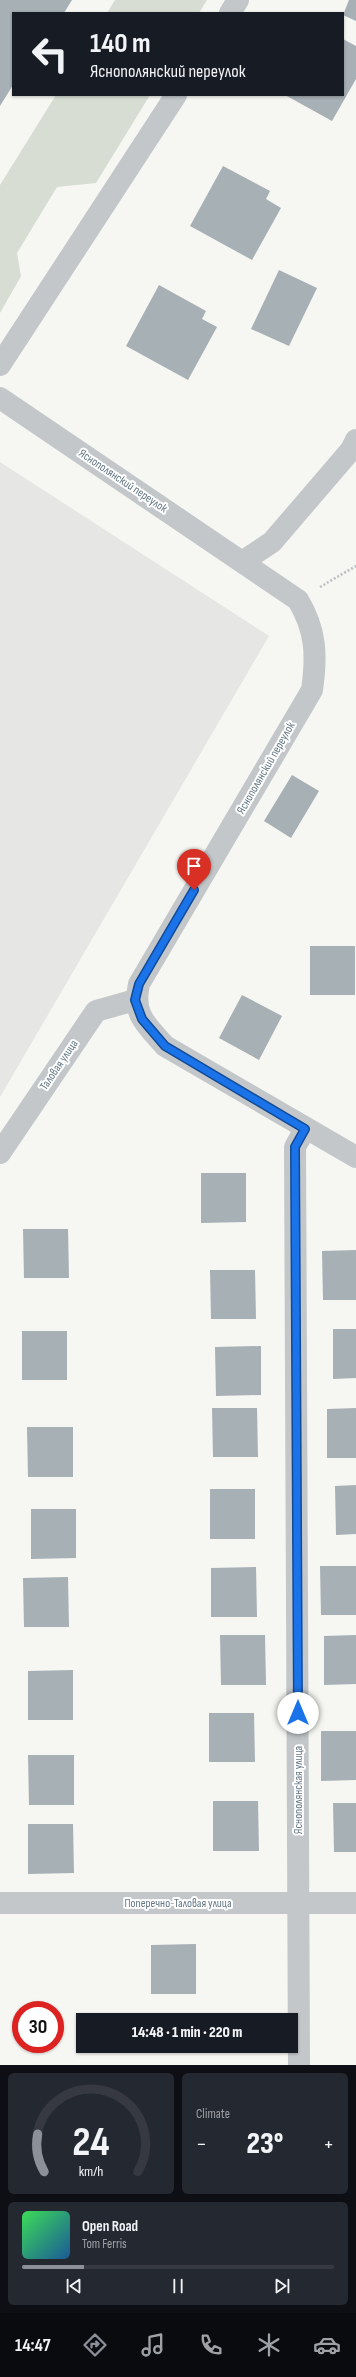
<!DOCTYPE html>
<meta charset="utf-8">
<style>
body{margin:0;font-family:"Sofia Sans Condensed",sans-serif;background:#242831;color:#f1f3f6;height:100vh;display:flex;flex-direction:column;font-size:15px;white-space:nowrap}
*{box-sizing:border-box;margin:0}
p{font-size:13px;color:#9ea1a6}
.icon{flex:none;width:22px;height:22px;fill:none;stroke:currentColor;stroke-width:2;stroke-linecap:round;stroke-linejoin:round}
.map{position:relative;height:2065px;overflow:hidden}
.panel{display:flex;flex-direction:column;gap:8px;padding:8px;background:#0d0f14;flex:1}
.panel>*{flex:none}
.top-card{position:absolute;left:12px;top:12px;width:332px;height:84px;border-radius:0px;box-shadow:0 1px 3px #0004;background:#171b24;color:#f1f3f6;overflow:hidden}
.speed{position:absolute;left:12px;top:2001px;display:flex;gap:8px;font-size:20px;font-weight:700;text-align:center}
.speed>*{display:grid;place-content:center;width:52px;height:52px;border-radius:50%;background:#171b24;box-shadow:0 1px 3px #0004;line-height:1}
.speed .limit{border:6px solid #d22;background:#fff;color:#111}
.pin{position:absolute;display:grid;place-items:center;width:34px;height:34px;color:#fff;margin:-41px -17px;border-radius:50% 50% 50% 0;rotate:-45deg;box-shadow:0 0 4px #0007}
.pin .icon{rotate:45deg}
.me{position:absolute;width:44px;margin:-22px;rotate:0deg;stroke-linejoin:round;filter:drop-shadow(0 0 3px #0008)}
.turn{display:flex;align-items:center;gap:14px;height:84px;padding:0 12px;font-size:18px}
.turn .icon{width:52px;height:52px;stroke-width:2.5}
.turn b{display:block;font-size:28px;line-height:34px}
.big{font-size:30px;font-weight:800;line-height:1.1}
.panel .card{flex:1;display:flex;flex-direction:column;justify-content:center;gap:6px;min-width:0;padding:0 14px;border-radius:6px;background:#242831}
.panel .dial{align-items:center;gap:0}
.dial svg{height:104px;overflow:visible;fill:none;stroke:#363941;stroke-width:7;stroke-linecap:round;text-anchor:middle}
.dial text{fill:#f1f3f6;stroke:none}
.song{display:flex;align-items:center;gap:12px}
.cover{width:48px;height:48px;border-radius:6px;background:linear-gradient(135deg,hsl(130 70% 55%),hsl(210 70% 35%))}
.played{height:4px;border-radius:2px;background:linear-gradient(90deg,#8c9099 20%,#363941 20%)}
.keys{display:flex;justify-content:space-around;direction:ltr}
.heat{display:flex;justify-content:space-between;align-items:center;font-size:22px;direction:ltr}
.panel .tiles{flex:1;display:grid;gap:8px;grid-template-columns:1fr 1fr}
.card:last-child{grid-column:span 2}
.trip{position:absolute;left:76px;top:2013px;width:222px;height:40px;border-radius:0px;background:#171b24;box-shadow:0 1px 3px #0004;font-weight:800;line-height:40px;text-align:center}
.tab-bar{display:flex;height:64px;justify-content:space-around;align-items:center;background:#090b0e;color:#9ea1a6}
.tab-bar .icon{width:28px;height:28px}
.tab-bar .selected{color:#8c9099}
.tab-bar b{font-size:18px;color:#f1f3f6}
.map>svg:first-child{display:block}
.built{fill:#e6e7e5}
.green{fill:#d7ddd3}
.building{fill:#a7b0b5}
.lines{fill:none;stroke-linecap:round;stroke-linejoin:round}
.path{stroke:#bcbfc1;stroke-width:2.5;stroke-dasharray:2 2;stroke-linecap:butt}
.minor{stroke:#c3c7ca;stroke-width:22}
.route-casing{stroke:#114b97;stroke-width:10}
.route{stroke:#1a73e8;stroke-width:7}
.labels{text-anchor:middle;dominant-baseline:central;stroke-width:4;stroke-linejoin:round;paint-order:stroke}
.street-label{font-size:12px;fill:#637784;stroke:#fff}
</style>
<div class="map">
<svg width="356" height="2065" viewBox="0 0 356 2065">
<rect width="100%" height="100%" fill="#f6f6f2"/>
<path class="built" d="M0,462L269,636L0,1097Z"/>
<path class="green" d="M115,0H207L199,13H107Z
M56,95H150L96,183L57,187L17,253L21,276L0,313V185Z"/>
<path class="building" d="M0,0H72L64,13H13V85L0,106Z
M349,0H356V21L343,15Z
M343,39L356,46V79L332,121L285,95H343Z
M223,166L270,191L266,199L281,208L252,260L190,226Z
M279,270L317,288L289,346L251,329Z
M159,285L206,311L202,319L217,327L188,380L126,346Z
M292,775L319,791L291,838L264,821Z
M310,946H355V995H310Z
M242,995L282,1016L259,1060L219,1038Z
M201,1173H246V1222L201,1223Z
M23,1229H68L69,1278H24Z
M356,1250V1300H323L322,1251Z
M210,1270H255L256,1319H211Z
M333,1329H356V1378L333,1379Z
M22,1331H67V1380H22Z
M261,1346V1395L216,1396L215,1347Z
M212,1408H257L258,1457H213Z
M356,1408V1458H327V1409Z
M27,1427H73V1477H28Z
M356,1485V1534L336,1535L335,1486Z
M210,1489H255V1539H210Z
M31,1509H76V1558L31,1559Z
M320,1566H356V1615H321Z
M256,1567L257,1617H211V1568Z
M68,1577L69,1627H24L23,1578Z
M220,1635H265L266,1685H221Z
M356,1635V1684L324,1685V1636Z
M73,1670V1720H28V1671Z
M209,1713H254L255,1762H209Z
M321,1731H356V1780L321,1781Z
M28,1755H74V1805H29Z
M213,1801H258L259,1851H213Z
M333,1803H356V1852H334Z
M28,1824H73L74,1873L28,1874Z
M196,1944V1994H151V1945Z"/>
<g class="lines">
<path class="path" d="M320,587L356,566"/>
<path class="minor" d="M230,13L238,0
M0,365L176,95
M0,398L298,600C316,630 317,655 312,690L139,984C132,1015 146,1024 165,1046L356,1157
M242,562L272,542L351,450L356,440
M0,1153L96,1011L135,1000
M0,1903H356
M299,2065L295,1147L305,1129"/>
</g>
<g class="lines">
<g class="route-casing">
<path id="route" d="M194,890L139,984L135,1000L142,1019L165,1046L305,1129L295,1147L298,1713"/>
</g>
<use href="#route" class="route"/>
</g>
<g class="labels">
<g class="street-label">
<text transform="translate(123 481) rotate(34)">Яснополянский переулок</text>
<text transform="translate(266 768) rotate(-60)">Яснополянский переулок</text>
<text transform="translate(59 1065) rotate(-56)">Таловая улица</text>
<text transform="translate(298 1790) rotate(-90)">Яснополянская улица</text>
<text x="178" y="1903">Поперечно-Таловая улица</text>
</g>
</g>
</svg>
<div class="speed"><div class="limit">30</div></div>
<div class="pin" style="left:194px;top:890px;background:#d93025"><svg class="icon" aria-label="arrive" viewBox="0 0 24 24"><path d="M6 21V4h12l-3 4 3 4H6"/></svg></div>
<svg class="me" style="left:298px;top:1713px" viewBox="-20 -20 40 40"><circle r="19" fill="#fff"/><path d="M0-13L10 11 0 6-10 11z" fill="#1a73e8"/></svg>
<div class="trip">14:48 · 1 min · 220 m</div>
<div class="top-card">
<div class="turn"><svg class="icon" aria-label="left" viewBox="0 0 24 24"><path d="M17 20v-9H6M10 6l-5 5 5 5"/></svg><div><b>140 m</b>Яснополянский переулок</div></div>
</div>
</div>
<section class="panel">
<div class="tiles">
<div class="card dial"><svg viewBox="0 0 100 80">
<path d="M14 69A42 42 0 1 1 86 69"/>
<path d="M14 69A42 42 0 0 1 9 40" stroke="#8c9099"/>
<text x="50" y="56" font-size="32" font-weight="700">24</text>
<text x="50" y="72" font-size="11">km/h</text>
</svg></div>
<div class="card"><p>Climate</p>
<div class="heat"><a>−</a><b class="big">23°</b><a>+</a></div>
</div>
<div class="card">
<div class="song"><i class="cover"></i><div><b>Open Road</b><p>Tom Ferris</p></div></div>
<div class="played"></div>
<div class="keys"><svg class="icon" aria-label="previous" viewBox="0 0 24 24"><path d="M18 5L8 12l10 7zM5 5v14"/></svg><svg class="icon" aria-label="pause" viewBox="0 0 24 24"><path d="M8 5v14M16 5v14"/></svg><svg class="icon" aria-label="next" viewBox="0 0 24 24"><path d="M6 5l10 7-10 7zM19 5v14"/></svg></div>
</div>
</div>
</section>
<nav class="tab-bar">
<b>14:47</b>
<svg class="icon selected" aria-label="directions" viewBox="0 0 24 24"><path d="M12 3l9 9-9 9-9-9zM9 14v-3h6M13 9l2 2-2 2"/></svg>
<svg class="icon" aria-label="music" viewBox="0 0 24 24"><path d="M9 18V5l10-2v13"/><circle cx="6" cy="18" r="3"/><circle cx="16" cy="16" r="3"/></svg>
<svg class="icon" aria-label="phone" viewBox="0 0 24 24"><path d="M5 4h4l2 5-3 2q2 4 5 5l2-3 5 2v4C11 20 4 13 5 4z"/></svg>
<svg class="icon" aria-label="climate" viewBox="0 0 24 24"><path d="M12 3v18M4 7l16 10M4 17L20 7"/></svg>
<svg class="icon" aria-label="car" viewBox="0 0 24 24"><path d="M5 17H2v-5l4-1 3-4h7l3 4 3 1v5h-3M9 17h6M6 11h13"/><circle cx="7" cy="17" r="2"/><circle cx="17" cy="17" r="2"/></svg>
</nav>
